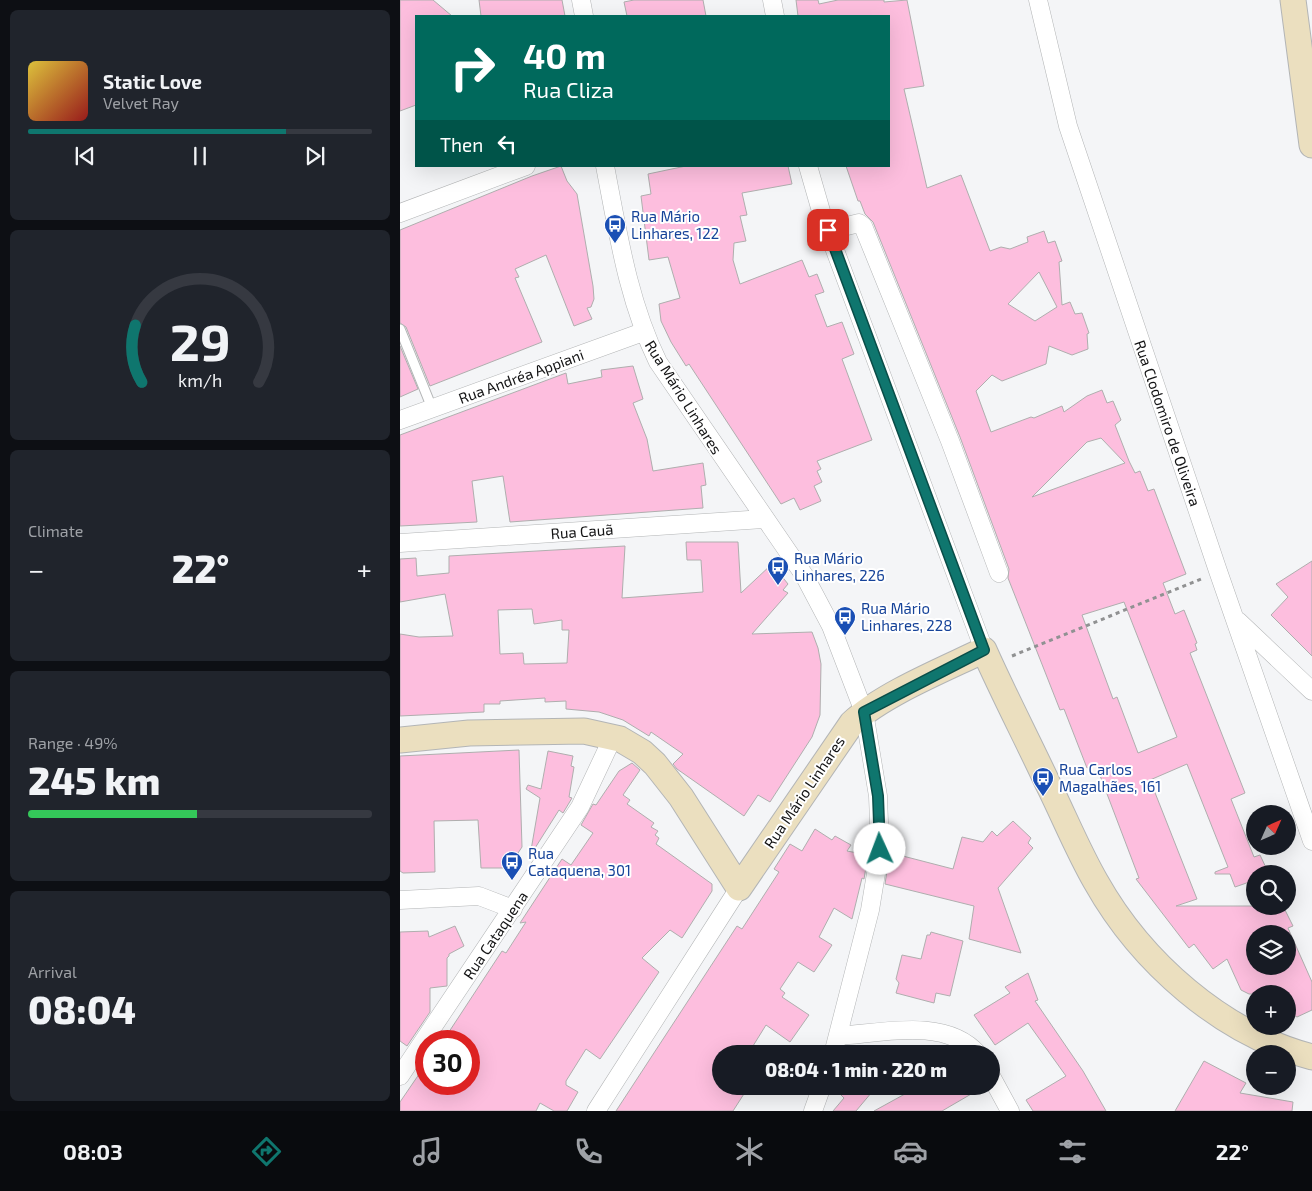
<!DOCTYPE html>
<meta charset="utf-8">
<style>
body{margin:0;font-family:"Exo 2",sans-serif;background:#20242c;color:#f1f3f6;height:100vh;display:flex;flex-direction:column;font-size:19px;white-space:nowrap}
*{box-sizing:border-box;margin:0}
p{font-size:16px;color:#9ea1a6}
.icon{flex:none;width:28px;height:28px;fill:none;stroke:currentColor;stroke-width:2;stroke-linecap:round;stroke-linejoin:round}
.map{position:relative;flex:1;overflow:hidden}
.sheet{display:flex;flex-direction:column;gap:10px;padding:10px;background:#0d0f14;width:400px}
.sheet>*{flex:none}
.banner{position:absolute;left:15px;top:15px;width:475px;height:152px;border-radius:0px;box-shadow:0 5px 20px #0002;background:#00695c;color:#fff;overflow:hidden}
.needle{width:32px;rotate:45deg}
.controls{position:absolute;left:846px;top:805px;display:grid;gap:10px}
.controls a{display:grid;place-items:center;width:50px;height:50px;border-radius:50%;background:#171b24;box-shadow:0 5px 20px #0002;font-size:25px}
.speed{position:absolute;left:15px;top:1030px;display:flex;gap:10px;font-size:25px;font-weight:700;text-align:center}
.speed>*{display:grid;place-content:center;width:65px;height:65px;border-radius:50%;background:#171b24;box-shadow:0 5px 20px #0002;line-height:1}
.speed .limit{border:8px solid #d22;background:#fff;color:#111}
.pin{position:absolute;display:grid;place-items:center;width:42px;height:42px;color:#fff;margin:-21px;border-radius:10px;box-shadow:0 2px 8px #0006}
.me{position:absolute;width:55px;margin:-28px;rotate:358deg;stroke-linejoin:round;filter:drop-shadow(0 0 4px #0008)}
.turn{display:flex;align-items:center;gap:18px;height:105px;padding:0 25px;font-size:22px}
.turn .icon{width:65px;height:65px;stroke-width:2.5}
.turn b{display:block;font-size:35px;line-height:42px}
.then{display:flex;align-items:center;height:48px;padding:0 25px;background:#0003;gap:10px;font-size:19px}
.big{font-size:38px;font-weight:800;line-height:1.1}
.sheet .widget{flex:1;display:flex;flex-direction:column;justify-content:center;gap:8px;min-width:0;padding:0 18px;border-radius:8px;background:#20242c}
.sheet .dial{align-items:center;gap:0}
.dial svg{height:130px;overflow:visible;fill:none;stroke:#363941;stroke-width:7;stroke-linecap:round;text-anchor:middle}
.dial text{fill:#f1f3f6;stroke:none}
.song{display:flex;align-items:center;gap:15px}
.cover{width:60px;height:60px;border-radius:8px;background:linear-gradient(135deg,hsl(50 70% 55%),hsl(0 70% 35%))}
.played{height:5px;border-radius:2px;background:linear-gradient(90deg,#0f766e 75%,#363941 75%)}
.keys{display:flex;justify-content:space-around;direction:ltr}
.heat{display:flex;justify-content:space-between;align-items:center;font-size:28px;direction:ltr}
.charge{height:8px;border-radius:4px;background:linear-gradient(90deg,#34c759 49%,#363941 0)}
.trip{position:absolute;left:312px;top:1045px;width:288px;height:50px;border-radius:25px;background:#171b24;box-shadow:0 5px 20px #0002;font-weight:800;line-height:50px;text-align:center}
.tabs{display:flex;height:80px;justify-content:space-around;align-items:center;background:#090b0e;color:#9ea1a6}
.tabs .icon{width:35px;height:35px}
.tabs .on{color:#0f766e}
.tabs b{font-size:22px;color:#f1f3f6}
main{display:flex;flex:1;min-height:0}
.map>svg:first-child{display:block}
.building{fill:#fdbede;stroke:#afaeae;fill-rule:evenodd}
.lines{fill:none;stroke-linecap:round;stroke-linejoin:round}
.lane-casing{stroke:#b3b5b6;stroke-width:11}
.street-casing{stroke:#b3b5b6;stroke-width:19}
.secondary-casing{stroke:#b3b5b6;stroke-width:27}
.path{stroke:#909192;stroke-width:3;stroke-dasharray:4 4;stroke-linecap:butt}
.lane{stroke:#fff;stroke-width:9}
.street{stroke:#fff;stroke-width:18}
.secondary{stroke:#ebdfbf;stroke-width:25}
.route-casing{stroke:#0a4d48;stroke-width:12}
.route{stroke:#0f766e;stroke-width:9}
.labels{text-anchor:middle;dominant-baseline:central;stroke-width:4;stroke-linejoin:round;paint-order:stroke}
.transit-label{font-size:15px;fill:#164399;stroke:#fff;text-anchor:start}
.street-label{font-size:15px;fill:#131314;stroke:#fff}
</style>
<main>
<section class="sheet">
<div class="widget">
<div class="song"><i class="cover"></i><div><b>Static Love</b><p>Velvet Ray</p></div></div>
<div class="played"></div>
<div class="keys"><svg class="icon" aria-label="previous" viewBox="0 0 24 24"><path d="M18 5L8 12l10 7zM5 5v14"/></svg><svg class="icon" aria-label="pause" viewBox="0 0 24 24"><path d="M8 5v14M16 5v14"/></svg><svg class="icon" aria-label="next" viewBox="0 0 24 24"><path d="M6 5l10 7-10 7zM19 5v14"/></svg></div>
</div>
<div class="widget dial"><svg viewBox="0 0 100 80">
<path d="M14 69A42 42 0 1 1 86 69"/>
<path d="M14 69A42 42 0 0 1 10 34" stroke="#0f766e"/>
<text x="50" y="56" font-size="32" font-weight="700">29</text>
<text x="50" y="72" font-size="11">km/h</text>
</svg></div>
<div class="widget"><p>Climate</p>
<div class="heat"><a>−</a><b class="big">22°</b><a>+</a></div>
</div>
<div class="widget"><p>Range · 49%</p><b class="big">245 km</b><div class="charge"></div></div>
<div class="widget"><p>Arrival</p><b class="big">08:04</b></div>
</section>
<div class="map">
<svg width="912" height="1111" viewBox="0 0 912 1111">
<rect width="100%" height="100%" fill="#f4f5f7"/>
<path class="building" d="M0,0H33L52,16H16V105L0,111Z
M79,0H162L165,16H81Z
M234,0H303L306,16H227L224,2Z
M396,0H418L419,4L438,0H484V2L507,0L524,86L504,89L527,188L561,175L590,251L601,247L610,249L628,242L627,237L644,231L648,243L655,241L662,261L659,262L662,305L670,302L675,314L682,313L689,333L687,334L688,349L672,355L649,346L646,364L602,381L592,375L576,391L591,432L631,417L634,418L662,406L664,412L687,396L702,390L707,403L713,401L721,420L715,425L729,461L735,473L740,471L748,491L754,489L786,574L763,583L775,614L784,610L797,643L795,644L797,650L790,653L845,793L831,799L854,857L860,855L869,874H855V880L835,887L830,874H815V872L828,867L787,764L750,780L797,899L776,906H883L893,926L888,928L912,982V1010L897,1017L888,1012V994H849L841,990L827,959L813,969L794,944L789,948L736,879L739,878L696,765L687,768L664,709L660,710L608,578L609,569L560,437L473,222L465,214L460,201H458L446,166H489V16H398ZM639,272L657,307L635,321L608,304ZM701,438L725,463L632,497L687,442ZM724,602L777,737L738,753L717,697L713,699L682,615ZM855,934H888V966H855Z
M161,166L167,181L177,194L193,286L194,299L191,307L187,308L192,319L174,326L146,255L115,269L119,277L115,278L142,342L30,386L6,327L0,323V230L132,176Z
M286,166H388L392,184L342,193L347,215L340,216L346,241L334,243L333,260L340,284L402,260L409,277L417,274L424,292L415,295L427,327L442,322L454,354L442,359L472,440L417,461L421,469L417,471L422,482L414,486L421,501L400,510L394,498L381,504L289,364L286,366L271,342L261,321L259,304L280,298L268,257L249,260L241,196L251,194L248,174Z
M0,346L18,389L0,397Z
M233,366L243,399L233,403L247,439L253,471L303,463L306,485L301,486L303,508L110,522L103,476L72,481L77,522L0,526V435L166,373L168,384L202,377L201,370Z
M286,542H338L341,593L372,564L388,584L383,590L388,593L352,634L412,632L418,648L421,664L420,715L412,737L370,802L358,795L344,816L277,769L273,764L283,754L251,732L249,736L223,720L199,712L166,709V701L145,702V698L100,701V704H84V712L0,716V634L19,637L53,636L45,594L0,602V559L16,558L17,576L49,573V556L225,546L222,598L303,592L301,560H287ZM132,609L134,624L162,620V630H169L167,663L124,664L123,653L100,654L98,610Z
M912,561V656L871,615L888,597L876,584Z
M119,750L122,847L108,868H81L78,820L34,821L35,872L3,873L0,871V756Z
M148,751L173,756L171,766L174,767L169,797L172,798L163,813L159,810L130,856L140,798L126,789L128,785L141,789Z
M232,763L240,770L223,795L230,800L227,804L254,823L251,827L258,831L255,835L259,838L256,844L312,884V891L282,938L270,930L242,958L259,972L200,1059L186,1049L166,1081V1085L178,1092L167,1111H154L140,1103L136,1111H0V1102L26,1064V1084H69V1041H43L102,951L106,953L126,922L120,923L162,859L171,865L193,833L181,825L193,804L196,805L219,771Z
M613,821L631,838L628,843L633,848L598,888L621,953L569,939L574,906L485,884L489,858L498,859L499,855L553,869L562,837L583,842L592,831L597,836Z
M415,829L432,840L435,836L451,845L447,851L468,855L464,879L462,878L452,919L434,908L419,937L432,945L414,972L398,962L380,989L385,993L382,997L409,1015L390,1042L366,1025L348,1054H321V1086H349L333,1111H216L337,926L342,929L379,872L374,869L390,844L402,851Z
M55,926L64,946L49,954V956L47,958V986L30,988V1012L7,1046L0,1041V932L28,931L29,937Z
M531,932L563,941L550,996L536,993L534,1003L496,993L499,983L496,979L502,955L521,959L527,935H530Z
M628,973L638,1000L635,1001L683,1071L706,1111H633L626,1100L666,1076L628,1023L595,1045L574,1015L610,993L605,987Z
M804,1061L846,1083L840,1093L893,1102L892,1111H775Z
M432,1086H477L456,1111H433L444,1098Z
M529,1086H585L542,1111H474L514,1089L517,1093Z"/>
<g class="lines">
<g class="lane-casing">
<path id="lane" d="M0,329L32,408"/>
</g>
<g class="street-casing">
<path id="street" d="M181,0L184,16
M372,0L375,16
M638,0L668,126L818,571L912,841
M205,166C218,233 228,301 258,362L404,575L431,626L464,712L478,796L480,849L470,910L433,1054
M408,166L423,218L584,650
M0,213L126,166
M427,231L459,223L463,226L550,441L599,573
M0,420L243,332
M0,543L364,519
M838,621L912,691
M0,900L79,896L113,909
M439,1036C482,1033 546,1017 578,1054
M0,1076L180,807L213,737
M591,1076L610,1111
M196,1111L339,888
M413,1111L422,1086"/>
</g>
<g class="secondary-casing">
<path id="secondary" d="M893,0L912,145
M0,740L69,733L184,731L220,739L242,752L255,764L281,797L339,888L452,723C483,694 545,669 584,650C604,695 627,739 648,784C664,816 678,851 696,882C741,962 822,1034 912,1057"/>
</g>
<path class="path" d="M612,656L801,579"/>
<use href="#lane" class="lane"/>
<use href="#street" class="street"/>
<use href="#secondary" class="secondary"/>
</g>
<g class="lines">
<g class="route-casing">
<path id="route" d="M428,230L584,650L464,712L478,796L480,849"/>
</g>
<use href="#route" class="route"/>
</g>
<defs>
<g id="bus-pin" transform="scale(1.125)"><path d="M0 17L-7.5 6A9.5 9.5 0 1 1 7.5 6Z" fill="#1a4fb4" stroke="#fff"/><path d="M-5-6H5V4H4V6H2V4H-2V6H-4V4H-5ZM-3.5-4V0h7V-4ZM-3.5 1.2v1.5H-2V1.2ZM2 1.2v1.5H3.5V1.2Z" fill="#fff"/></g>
</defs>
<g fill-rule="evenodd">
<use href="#bus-pin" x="215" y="225"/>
<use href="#bus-pin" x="378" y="567"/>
<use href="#bus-pin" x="445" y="617"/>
<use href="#bus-pin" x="643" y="778"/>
<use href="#bus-pin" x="112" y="862"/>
</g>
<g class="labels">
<g class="transit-label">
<text x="231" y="216">Rua Mário<tspan x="231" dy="17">Linhares, 122</tspan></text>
<text x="394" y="558">Rua Mário<tspan x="394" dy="17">Linhares, 226</tspan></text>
<text x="461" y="608">Rua Mário<tspan x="461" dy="17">Linhares, 228</tspan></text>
<text x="659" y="769">Rua Carlos<tspan x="659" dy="17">Magalhães, 161</tspan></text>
<text x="128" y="853">Rua<tspan x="128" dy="17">Cataquena, 301</tspan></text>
</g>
<g class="street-label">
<text transform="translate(121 376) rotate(-20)">Rua Andréa Appiani</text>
<text transform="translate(284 397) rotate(58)">Rua Mário Linhares</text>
<text transform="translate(768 423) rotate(71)">Rua Clodomiro de Oliveira</text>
<text transform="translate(182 531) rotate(-4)">Rua Cauã</text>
<text transform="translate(404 792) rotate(-56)">Rua Mário Linhares</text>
<text transform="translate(95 935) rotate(-56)">Rua Cataquena</text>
</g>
</g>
</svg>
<div class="controls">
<a><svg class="needle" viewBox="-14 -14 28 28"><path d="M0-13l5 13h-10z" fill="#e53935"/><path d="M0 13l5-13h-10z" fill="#9ea1a6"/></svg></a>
<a><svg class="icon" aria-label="search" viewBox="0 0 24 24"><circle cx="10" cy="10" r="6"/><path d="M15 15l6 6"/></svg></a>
<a><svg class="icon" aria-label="layers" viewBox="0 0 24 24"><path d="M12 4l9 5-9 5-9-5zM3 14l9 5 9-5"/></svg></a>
<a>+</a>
<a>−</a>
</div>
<div class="speed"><div class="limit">30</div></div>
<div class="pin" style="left:428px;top:230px;background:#d93025"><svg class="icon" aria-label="arrive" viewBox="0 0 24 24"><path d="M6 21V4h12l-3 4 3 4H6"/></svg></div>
<svg class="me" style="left:480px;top:849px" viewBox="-20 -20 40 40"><circle r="19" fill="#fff"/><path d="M0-13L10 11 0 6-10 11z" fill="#0f766e"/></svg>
<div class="trip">08:04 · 1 min · 220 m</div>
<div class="banner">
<div class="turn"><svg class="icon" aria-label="right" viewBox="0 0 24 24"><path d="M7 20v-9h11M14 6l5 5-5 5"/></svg><div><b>40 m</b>Rua Cliza</div></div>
<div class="then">Then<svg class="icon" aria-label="left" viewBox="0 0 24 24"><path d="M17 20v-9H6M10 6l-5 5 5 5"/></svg></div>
</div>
</div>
</main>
<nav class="tabs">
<b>08:03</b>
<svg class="icon on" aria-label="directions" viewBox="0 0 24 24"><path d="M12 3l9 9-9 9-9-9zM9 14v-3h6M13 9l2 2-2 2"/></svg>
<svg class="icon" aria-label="music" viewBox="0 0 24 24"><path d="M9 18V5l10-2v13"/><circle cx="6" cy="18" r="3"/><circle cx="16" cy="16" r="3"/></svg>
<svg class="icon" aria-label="phone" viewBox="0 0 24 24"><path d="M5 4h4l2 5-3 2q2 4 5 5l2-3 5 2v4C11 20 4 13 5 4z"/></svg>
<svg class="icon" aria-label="climate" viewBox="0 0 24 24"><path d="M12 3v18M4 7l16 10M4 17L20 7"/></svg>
<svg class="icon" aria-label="car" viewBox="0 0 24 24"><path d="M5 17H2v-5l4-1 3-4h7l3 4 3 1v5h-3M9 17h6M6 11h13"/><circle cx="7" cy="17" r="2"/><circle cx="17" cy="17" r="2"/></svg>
<svg class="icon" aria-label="filters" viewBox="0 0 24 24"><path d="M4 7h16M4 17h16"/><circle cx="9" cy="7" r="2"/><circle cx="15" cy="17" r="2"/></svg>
<b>22°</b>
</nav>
